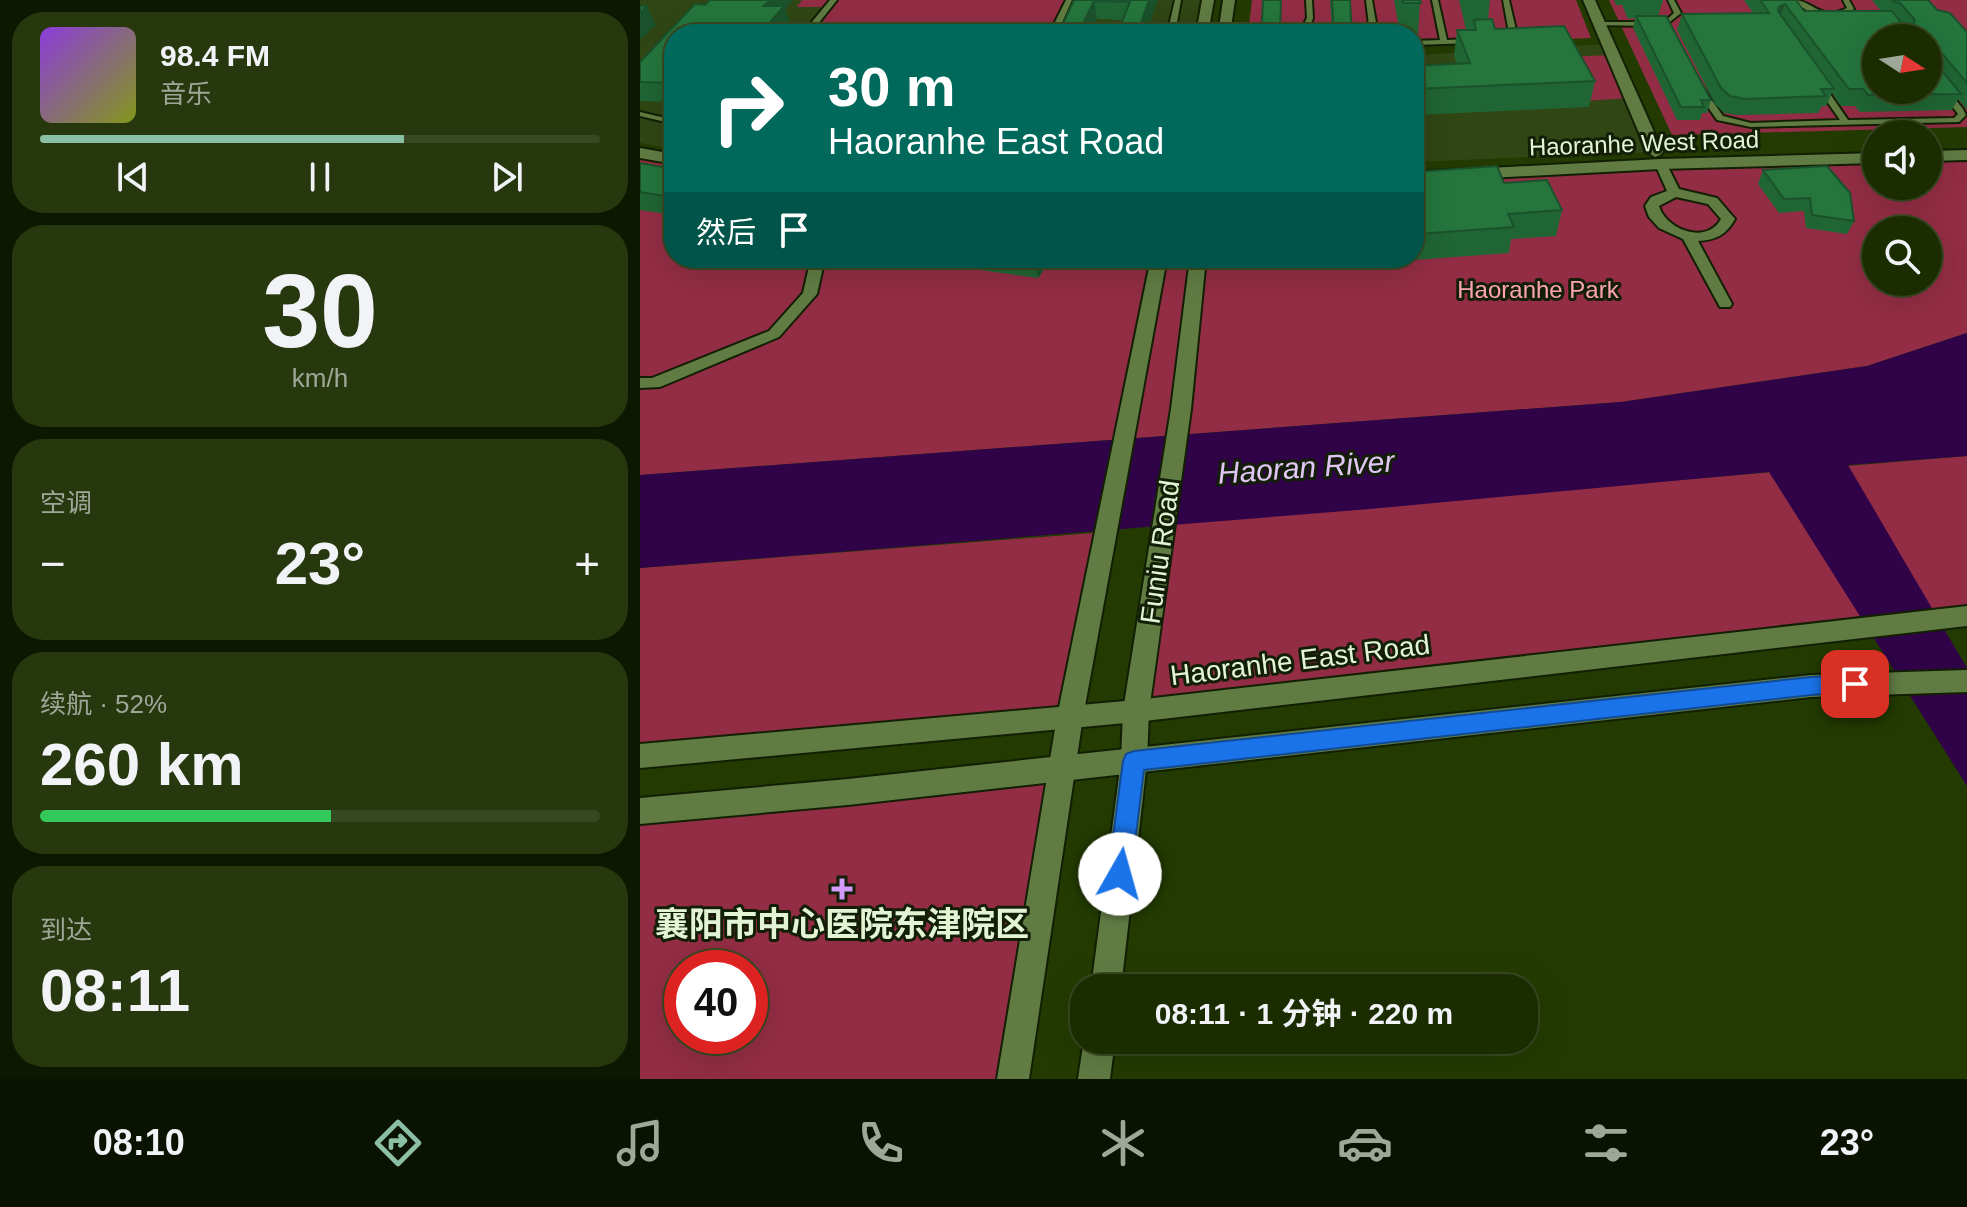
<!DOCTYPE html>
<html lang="zh">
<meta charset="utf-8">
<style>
body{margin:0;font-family:Helvetica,"Noto Sans SC",sans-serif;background:#27380f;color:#f1f3f6;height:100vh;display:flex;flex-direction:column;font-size:30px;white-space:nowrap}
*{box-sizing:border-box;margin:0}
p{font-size:26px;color:#9fa799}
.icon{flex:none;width:44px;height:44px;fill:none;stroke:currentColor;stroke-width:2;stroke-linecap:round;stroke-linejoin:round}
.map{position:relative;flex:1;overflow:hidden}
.panel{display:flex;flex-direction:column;gap:12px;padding:12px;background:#0e1800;width:640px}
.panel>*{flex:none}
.hud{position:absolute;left:24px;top:24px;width:760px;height:244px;border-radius:32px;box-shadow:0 8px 32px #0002,0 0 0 2px #384822;background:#00695c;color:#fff;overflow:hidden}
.needle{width:52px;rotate:102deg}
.controls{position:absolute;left:1222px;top:24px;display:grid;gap:16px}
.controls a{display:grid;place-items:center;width:80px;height:80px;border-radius:50%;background:#1a2c00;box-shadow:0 8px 32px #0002,0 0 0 2px #384822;font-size:40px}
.speed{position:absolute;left:24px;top:950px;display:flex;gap:16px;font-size:40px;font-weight:700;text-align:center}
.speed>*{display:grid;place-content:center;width:104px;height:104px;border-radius:50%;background:#1a2c00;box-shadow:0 8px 32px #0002,0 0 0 2px #384822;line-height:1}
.speed .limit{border:12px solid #d22;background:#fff;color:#111}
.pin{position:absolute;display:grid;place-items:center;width:68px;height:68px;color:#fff;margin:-34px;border-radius:16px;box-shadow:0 4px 12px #0006}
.me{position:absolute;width:88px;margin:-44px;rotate:7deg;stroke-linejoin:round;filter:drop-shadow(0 0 6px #0008)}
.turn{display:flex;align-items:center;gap:28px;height:168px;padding:0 32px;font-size:36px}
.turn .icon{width:104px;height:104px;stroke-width:2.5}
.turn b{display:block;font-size:56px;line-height:68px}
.then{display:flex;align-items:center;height:76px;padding:0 32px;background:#0003;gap:16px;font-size:30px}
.big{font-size:60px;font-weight:700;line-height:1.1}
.panel .tile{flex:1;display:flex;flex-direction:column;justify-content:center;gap:12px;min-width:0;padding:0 28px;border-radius:32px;background:#27380f}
.panel .dial{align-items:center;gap:0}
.dial b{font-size:104px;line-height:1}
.song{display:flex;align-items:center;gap:24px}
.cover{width:96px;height:96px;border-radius:12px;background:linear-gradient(135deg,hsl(270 70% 55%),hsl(70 70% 35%))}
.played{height:8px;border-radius:4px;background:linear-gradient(90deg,#8abfa5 65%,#384822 65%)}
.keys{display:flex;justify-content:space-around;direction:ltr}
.heat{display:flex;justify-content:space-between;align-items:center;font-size:44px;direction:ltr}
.charge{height:12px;border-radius:6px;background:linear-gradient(90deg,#34c759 52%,#384822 0)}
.trip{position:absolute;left:430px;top:974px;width:468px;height:80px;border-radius:32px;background:#1a2c00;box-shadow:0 8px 32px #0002,0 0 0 2px #384822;font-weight:700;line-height:80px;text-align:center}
.tabs{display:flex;height:128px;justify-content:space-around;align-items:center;background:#0a1200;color:#9fa799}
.tabs .icon{width:56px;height:56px}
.tabs .active{color:#8abfa5}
.tabs b{font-size:36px;color:#f1f3f6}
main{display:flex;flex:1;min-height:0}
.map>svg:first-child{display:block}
.built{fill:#304614}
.green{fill:#922d45;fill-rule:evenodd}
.water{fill:#300348}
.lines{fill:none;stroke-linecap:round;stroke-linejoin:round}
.service-casing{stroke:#121f03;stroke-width:4}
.pedestrian-casing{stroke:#121f03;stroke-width:4}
.minor-casing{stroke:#121f03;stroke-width:4}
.tertiary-casing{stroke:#121f03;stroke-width:4}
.secondary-casing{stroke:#121f03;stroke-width:4}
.service{fill:#607c43;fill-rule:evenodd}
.pedestrian{fill:#607c43;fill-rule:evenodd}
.minor{fill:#607c43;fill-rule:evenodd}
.tertiary{fill:#607c43;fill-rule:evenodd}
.secondary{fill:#607c43;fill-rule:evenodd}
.wall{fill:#206534}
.shaded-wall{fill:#1a522b}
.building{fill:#25753d;stroke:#1a522b;stroke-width:2;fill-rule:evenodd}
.route{fill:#1a73e8;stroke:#114b97;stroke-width:2}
.poi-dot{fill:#d39cfc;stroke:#131e07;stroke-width:3}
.labels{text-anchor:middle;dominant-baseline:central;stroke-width:6;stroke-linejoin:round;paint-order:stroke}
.far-street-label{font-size:24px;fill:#e3f4d5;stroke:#131e07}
.far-park-label{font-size:24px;fill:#fda4b2;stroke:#131e07}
.street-label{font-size:28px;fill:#e3f4d5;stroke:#131e07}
.water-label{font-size:30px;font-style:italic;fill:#e0c6f5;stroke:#131e07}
.near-poi-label{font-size:34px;font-weight:bold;fill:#e3f4d5;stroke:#131e07}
</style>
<main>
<section class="panel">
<div class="tile">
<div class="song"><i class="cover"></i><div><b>98.4 FM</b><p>音乐</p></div></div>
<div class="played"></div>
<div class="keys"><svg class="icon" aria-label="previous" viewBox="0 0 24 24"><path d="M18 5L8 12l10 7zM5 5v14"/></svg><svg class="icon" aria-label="pause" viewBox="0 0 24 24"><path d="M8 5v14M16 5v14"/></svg><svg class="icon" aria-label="next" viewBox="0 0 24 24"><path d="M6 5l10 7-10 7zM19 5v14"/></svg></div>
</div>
<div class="tile dial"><b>30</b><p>km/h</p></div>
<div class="tile"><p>空调</p>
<div class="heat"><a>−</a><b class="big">23°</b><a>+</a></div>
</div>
<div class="tile"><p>续航 · 52%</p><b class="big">260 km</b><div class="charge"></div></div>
<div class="tile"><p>到达</p><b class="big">08:11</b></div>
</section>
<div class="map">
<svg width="1327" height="1079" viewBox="0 0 1327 1079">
<rect width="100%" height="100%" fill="#233b00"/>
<path class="built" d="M0,0H568L562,34H34V149L0,143Z
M968,44L1015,152L774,162V55Z"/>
<path class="green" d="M162,0H429L413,34H166L186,7H157Z
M612,0H936L951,38L774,46V34H608Z
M969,0H1327V127L1032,135ZM1236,38H1288V90H1236Z
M973,55L991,98L945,101L921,57Z
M0,153L34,158V258H774V177L1236,158V186H1288V156L1327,155V333L1227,366L981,402L0,475ZM1236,230H1288V282H1236Z
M1327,456V616L496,711L524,523Z
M466,532L430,717L0,756V568Z
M423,768L373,1079H0V811ZM42,968H110V1036H42Z"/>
<path class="water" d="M1327,333V456L1208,465L1327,668V786L1129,472L730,509L0,568V475L981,402L1227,366Z"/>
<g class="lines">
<g class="service-casing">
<path id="service" d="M190,0H197L170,34H162Z
M426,0H432L417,34H409Z
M535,0H541L535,34H527Z
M666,0H672L673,18L667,34H659L667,18Z
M726,0H732L738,34H730Z
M792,0H798L807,40L831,39L835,41L834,43L774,45V41L800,40Z
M863,0H869L877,34L865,41L861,39L869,33Z
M1028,0H1034L1041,13L1026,25L1023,23L1034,13Z
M1153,0C1174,0 1179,22 1207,8L1203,0H1209L1214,9C1194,23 1170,16 1153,0Z
M959,22H1008L1011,24L1008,26L957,25L956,24Z
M1288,69H1291L1323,109L1326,115L1319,122L1111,127L1077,120L1057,91L1064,89L1083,116L1111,123L1200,120L1177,87L1181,85H1184L1208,120L1314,118L1318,114L1315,110L1288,76Z
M0,112L34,120V124L0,116Z"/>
</g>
<g class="pedestrian-casing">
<path id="pedestrian" d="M1017,161H1025L1039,189L1077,198L1095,219C1086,235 1076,240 1058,241L1092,304L1090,307H1080L1043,239L1019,228L1009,217L1005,206L1011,197L1027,191L1015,164ZM1036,197L1068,204L1081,219C1067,245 1026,230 1019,206Z
M171,258H185L177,294L139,337L20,387L0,388V378H12L129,331L163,293Z"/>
</g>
<g class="minor-casing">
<path id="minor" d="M943,0H955L1023,152L1020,155L1015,157L1007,152Z"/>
</g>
<g class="tertiary-casing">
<path id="tertiary" d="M562,0H574L568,34H556Z
M583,0H595L590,34H578Z
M0,148L34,154V164L0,158Z
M1327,150V160L1288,161V151Z
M1236,153V163L1021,169L774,182V172L1021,159Z
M511,258H527L443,717L389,1079H357L417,717Z
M550,258H566L551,409L509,711L507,761L481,988H451L481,761L483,711L531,409Z
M444,1039L475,1040L470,1079H438Z"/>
</g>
<g class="secondary-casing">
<path id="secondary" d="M1327,606V626L496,722L0,768V744L496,700Z
M1327,670V692L1171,697L208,805L0,824V798L208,779L1171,675Z"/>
</g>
<use href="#service" class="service"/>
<use href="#pedestrian" class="pedestrian"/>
<use href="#minor" class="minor"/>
<use href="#tertiary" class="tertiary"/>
<use href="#secondary" class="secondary"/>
</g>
<path class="wall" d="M70,0H153L145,9L151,25L143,34H34V102L0,101V62L55,4L65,5Z
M434,0H518L483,20L457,19L450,34H418Z
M690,0H710L712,34H692Z
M754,0H780L778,37H774V34H760Z
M819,0H850L848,19L855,29L955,81L949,107L774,115V66L817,64L814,56L817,30H826Z
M974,0H1023L1018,16L1071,100L1067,113H1062L1060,120H1037L993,28L995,18L988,19L982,5H976Z
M1104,0H1156L1164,11H1241L1232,0H1288L1297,10L1327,32V110L1318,99L1312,110L1220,112L1215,106H1201L1192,93L1186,106H1182L1178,113L1098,115L1084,113L1075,104L1037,30L1042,14L1113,13Z
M0,163L22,167L34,166V215L0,210Z
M1123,170L1214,221L1207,234L1166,228L1164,211L1139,213L1118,184Z
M774,172L864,183L922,210L916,236L871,239L869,253L774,260Z
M268,258H408L409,262L398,278L296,264L295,261Z"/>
<path class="shaded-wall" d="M130,0H153L145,9L151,25L143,34H120L124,6Z
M509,0H518L506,34H497Z
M454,1L457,19L450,34H438Z
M1145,4L1139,20L1133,22L1139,7Z
M7,6L16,25L0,40V13Z
M34,192V205L29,197Z
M399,258H408L409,262L398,278L395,265Z"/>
<path class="building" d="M70,0H130L124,6H144L120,34H34V83L0,82V62L55,4L65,5Z
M434,0H509L497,34H477L490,2L454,1L438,34H418Z
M623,0H641L640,34H624L622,20Z
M692,0H710L712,34H694Z
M762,0H780L781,3H763Z
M1120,0H1156L1164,11H1252L1262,24L1273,25L1275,20L1260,3L1254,2L1252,0H1288L1297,10L1310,13L1327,32V83L1299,50L1294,51V61L1321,94L1228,95L1223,89H1209L1145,4L1139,7L1138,11L1194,89H1181L1186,96L1104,99L1090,96L1081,88L1042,14L1129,13ZM1236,38H1288V90H1236Z
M0,6H7L0,13Z
M996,16H1026L1071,100H1061L1064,107H1041Z
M852,19L855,29L924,26L955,81L774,89V66L830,63L817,30H836L834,20Z
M0,163L22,167L26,165L34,166V192L29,197L0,192Z
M857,166L864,183L907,180L922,210L868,214L874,227L777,234L774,226V172Z
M1187,166L1210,193L1214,221L1172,215L1170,198L1144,199L1123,170Z
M345,258H399L395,265Z"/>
<path class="route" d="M1215,675L1222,678L1225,684L1222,691L1171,695L504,770L491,874L488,883L480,886L472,883L468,874L483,761L486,754L494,751L1171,677Z"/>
<path class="poi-dot" d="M198 877h8v8h8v8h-8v8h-8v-8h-8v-8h8z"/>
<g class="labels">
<g class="far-street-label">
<text transform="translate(1004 143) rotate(-2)">Haoranhe West Road</text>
</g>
<g class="far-park-label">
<text x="898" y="289">Haoranhe Park</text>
</g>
<g class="street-label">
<text transform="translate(520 552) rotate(-82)">Funiu Road</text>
<text transform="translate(660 660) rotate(-7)">Haoranhe East Road</text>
</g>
<g class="water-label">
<text transform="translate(666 467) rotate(-4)">Haoran River</text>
</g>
<g class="near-poi-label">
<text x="202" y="924">襄阳市中心医院东津院区</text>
</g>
</g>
</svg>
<div class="controls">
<a><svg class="needle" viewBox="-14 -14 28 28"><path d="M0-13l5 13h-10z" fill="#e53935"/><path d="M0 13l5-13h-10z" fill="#9fa799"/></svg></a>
<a><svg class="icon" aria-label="sound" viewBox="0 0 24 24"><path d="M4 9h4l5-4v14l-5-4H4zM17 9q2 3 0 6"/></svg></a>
<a><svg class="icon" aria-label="search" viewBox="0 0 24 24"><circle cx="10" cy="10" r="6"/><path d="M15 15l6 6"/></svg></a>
</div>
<div class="speed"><div class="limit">40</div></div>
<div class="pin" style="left:1215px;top:684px;background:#d93025"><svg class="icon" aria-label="arrive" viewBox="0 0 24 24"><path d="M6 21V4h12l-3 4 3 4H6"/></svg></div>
<svg class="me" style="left:480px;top:874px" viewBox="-20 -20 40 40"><circle r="19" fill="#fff"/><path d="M0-13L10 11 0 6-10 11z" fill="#1a73e8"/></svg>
<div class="trip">08:11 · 1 分钟 · 220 m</div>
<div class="hud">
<div class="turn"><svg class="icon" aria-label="right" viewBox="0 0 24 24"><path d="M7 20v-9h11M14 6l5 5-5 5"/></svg><div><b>30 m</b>Haoranhe East Road</div></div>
<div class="then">然后<svg class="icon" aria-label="arrive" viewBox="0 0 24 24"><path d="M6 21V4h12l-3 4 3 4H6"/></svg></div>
</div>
</div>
</main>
<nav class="tabs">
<b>08:10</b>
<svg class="icon active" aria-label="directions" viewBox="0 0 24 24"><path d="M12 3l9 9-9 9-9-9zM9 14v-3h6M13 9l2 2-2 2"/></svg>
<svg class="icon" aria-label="music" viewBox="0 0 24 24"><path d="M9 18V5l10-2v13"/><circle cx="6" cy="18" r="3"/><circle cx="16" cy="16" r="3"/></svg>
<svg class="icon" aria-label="phone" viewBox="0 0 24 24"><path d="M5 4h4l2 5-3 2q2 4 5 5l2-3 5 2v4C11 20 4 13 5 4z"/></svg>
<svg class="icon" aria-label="climate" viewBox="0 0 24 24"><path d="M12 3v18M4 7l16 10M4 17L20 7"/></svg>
<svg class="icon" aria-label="car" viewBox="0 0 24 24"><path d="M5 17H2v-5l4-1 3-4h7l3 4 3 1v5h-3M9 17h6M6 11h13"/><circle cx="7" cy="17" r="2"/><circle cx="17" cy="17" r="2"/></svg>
<svg class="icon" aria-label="filters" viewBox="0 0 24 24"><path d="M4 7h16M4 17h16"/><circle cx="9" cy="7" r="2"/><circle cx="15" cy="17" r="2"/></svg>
<b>23°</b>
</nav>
